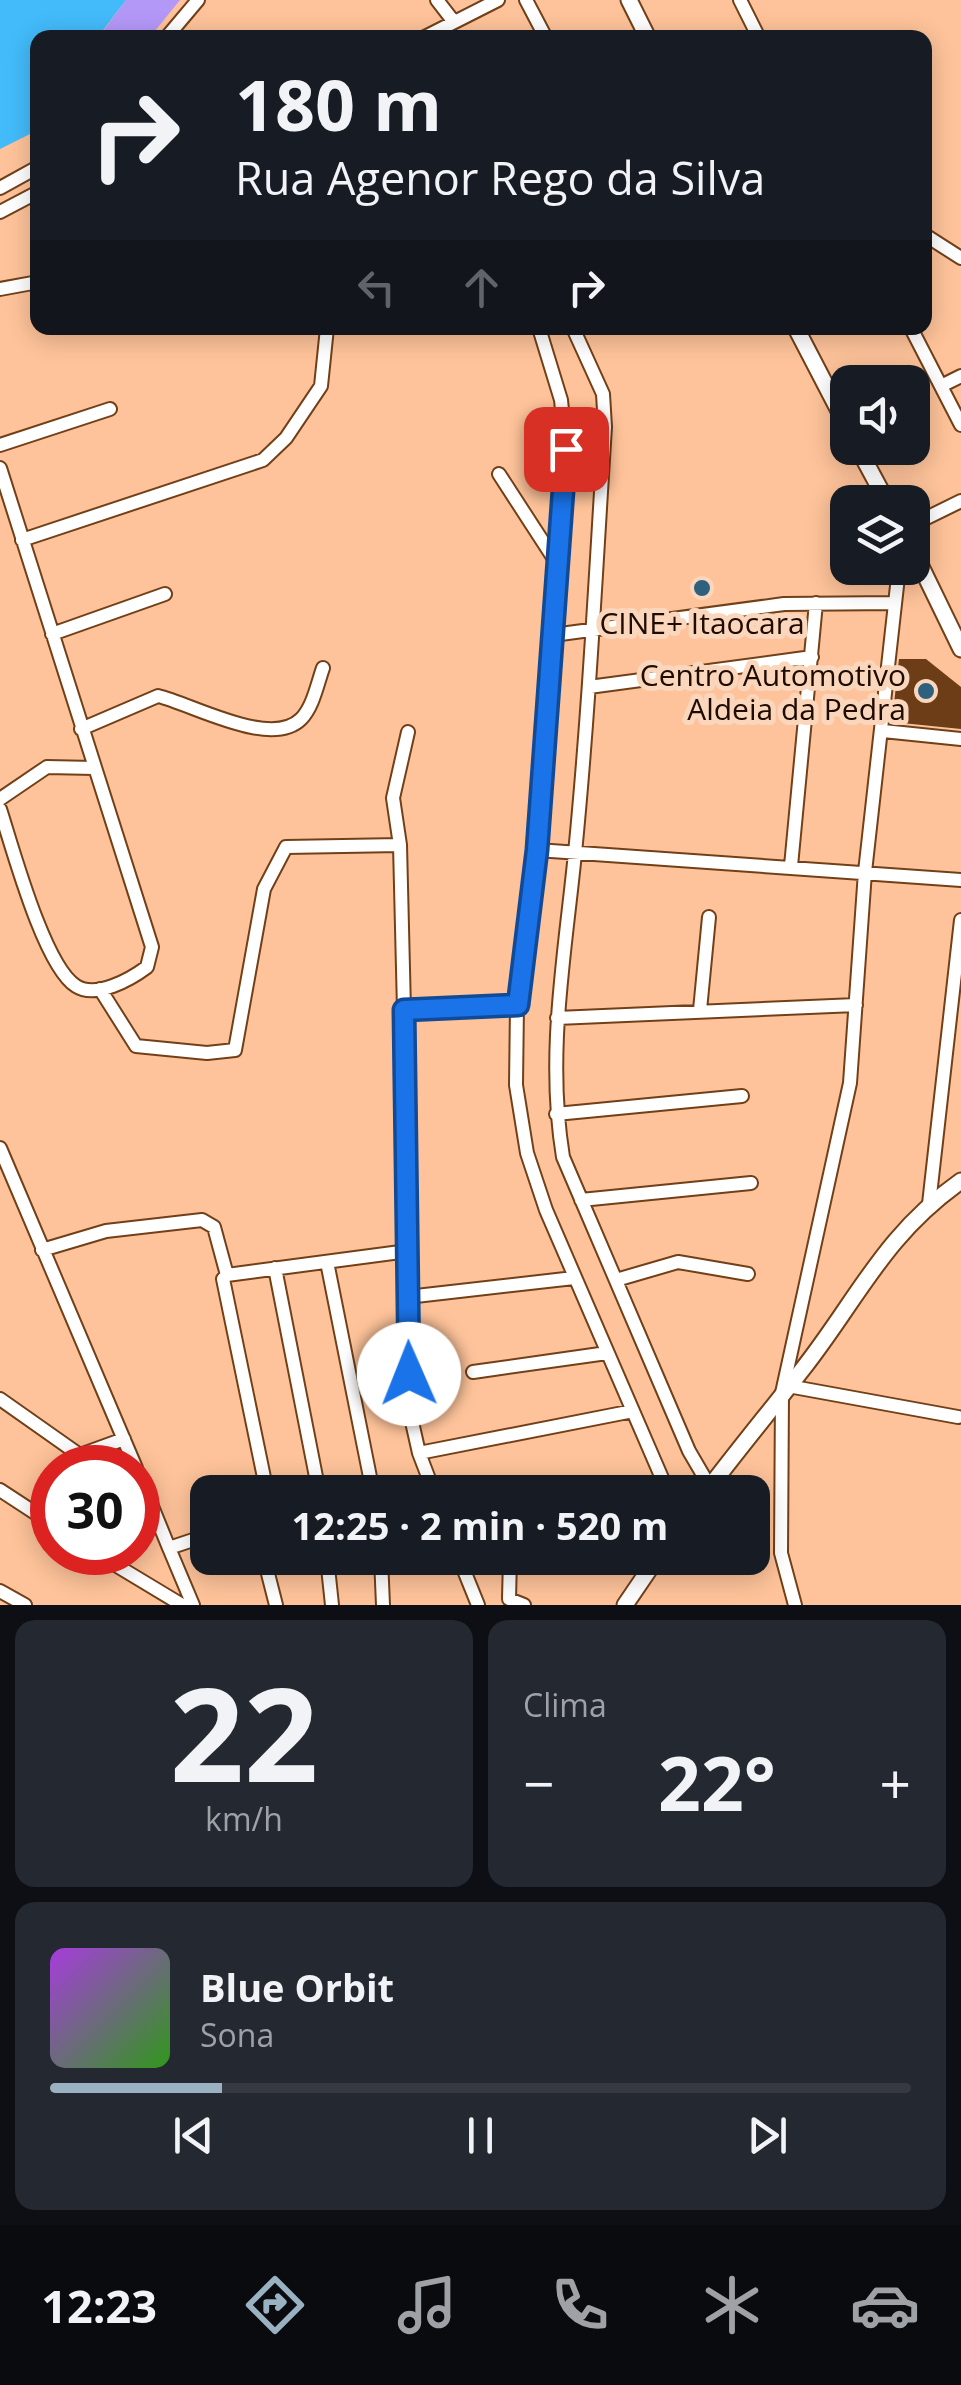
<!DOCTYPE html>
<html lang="pt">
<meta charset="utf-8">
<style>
body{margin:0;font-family:"Open Sans",sans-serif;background:#242831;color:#f1f3f6;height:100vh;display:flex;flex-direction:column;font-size:38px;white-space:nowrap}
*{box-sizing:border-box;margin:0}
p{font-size:32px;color:#9ea1a6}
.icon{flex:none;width:55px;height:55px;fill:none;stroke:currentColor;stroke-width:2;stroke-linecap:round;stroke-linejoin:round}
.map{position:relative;height:1605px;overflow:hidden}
.sheet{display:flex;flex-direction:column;gap:15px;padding:15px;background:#0d0f14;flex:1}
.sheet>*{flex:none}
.guide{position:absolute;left:30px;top:30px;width:902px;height:305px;border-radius:20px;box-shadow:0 5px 25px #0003;background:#171b24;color:#f1f3f6;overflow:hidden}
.fabs{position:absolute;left:830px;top:365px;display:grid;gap:20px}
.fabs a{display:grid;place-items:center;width:100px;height:100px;border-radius:20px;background:#171b24;box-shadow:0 5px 25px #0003;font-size:50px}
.speed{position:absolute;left:30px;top:1445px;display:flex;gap:20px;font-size:50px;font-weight:700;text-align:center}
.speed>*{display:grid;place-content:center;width:130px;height:130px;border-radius:50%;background:#171b24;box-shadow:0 5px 25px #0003;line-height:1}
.speed .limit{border:15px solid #d22;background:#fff;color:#111}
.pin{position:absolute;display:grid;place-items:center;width:85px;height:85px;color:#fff;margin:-42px;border-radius:20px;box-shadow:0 5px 15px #0006}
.me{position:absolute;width:110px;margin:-55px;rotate:359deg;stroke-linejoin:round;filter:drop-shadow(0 0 8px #0008)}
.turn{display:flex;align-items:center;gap:35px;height:210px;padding:0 40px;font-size:45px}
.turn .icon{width:130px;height:130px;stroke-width:2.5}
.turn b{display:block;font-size:70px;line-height:85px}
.lanes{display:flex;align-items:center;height:95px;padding:0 40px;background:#0003;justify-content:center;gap:50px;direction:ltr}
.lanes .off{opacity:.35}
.big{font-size:75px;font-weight:700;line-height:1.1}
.sheet .widget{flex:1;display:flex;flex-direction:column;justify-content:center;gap:15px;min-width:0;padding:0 35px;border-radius:20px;background:#242831}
.sheet .dial{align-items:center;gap:0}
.dial b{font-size:130px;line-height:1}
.song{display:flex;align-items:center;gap:30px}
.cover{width:120px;height:120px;border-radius:15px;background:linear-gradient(135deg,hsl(280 70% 55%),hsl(110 70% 35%))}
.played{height:10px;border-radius:5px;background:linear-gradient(90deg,#99b1c0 20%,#363941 20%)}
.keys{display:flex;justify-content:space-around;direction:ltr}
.heat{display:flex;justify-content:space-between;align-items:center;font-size:55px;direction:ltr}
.sheet .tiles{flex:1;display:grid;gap:15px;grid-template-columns:1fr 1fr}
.widget:last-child{grid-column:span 2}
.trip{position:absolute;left:190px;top:1475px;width:580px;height:100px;border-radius:20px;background:#171b24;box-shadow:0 5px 25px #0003;font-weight:700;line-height:100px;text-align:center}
.menu{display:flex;height:160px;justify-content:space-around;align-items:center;background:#090b0e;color:#9ea1a6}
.menu .icon{width:70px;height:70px}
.menu .selected{color:#99b1c0}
.menu b{font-size:45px;color:#f1f3f6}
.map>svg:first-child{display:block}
.green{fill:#b498f8}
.water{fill:#43bbfa}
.building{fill:#6c3d17}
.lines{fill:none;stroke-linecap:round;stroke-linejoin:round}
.minor-casing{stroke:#724018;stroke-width:16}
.major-casing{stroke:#724018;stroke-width:19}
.minor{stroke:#fff;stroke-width:12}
.major{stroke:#fff;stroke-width:15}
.route-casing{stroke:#114b97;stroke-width:25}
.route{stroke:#1a73e8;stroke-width:18}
.poi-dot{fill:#2e617e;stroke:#fad6bd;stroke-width:4}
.labels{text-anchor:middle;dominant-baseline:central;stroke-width:10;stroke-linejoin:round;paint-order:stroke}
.poi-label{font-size:30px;fill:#1f0b00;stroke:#fad6bd}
</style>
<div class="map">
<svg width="961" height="1605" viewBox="0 0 961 1605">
<rect width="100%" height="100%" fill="#fec39a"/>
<path class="green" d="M126,0H180L150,37L98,38Z"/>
<path class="water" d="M0,0H126L98,37L38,38L37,125L32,133L0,149Z"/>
<path class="building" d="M899,659H926L961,687V729L892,722Z"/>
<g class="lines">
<g class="minor-casing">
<path id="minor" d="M437,0L454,22
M526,0L546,38
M740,0L759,38
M166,38L198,0
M423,38L498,0
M0,188L38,167
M0,212L38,192
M925,235L961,258
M0,289L38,282
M539,328L561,400L566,449L537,850L517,1005L516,1085L527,1153L546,1210L668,1492
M573,328L603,394L605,427C596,569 589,711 575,853C565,955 546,1054 563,1157L689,1451L710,1487
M911,328L961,425
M941,386L961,376
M0,445L110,409
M0,468L152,947L147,967C131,979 96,999 76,986C44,966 12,846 0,809
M499,474L558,565
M912,525L961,501
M22,540L263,460L286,438L321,386L327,328
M52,634L165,594
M553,635L784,604L895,603
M589,687L812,657
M81,729L158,696C192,704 271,749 301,719C313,707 317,685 323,668
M883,731L961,739
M0,799L47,767L94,768
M537,850L961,880
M791,866L816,603
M100,989L136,1046L207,1053L235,1050L264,889L286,847L400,845
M404,1010L400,845L393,798L408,732
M700,1010L709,917
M557,1018L856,1005
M556,1114L742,1096
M0,1148L136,1468
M581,1200L751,1183
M929,1204L961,920
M42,1250L106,1231L202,1220L214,1227L227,1275
M327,1262L373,1492
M275,1268L319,1492
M616,1280L678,1262L748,1274
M407,1297L574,1278
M473,1372L607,1353
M788,1386L958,1417
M0,1399L98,1468
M419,1453L633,1411
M80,1455L124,1439
M138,1472L169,1548
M0,1490L52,1524
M267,1492L223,1279L227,1275L408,1251
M434,1492L419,1453L410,1413L404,1010L517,1005
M515,1492L516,1483
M94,1552L182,1605
M264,1558L276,1605
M327,1558L332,1605
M381,1558L383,1605
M459,1558L478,1605
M510,1558L509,1599L524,1605
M0,1591L25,1605
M193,1605L169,1548L208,1535
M795,1605L781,1553L782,1393L850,1083L865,872L899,568"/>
</g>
<g class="major-casing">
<path id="major" d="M629,0L648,38
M796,328L848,428
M858,448L887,502
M912,548L961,649
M706,1492C737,1451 770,1411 802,1370C858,1299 883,1236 961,1181
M625,1605L657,1558"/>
</g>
<use href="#minor" class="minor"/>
<use href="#major" class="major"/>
</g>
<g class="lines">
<g class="route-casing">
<path id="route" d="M409,1374L404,1010L518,1005L537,850L566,449"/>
</g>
<use href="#route" class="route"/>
</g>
<g class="poi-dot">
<circle cx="702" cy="588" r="10"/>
<circle cx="926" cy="691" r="10"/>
</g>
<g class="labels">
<g class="poi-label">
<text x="702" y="622">CINE+ Itaocara</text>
<text x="906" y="674" text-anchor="end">Centro Automotivo<tspan x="906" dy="34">Aldeia da Pedra</tspan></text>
</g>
</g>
</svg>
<div class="fabs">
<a><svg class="icon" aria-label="sound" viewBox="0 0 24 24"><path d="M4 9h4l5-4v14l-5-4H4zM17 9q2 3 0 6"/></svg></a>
<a><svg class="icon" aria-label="layers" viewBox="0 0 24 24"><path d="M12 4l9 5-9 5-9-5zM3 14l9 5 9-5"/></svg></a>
</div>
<div class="speed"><div class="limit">30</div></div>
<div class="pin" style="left:566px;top:449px;background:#d93025"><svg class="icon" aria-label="arrive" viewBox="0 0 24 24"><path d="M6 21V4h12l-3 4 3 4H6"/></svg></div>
<svg class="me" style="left:409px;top:1374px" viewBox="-20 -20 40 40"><circle r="19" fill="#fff"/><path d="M0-13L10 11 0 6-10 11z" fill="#1a73e8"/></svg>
<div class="trip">12:25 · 2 min · 520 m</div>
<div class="guide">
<div class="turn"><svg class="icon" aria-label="right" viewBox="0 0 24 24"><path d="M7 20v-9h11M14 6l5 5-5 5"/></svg><div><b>180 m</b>Rua Agenor Rego da Silva</div></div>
<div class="lanes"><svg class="icon off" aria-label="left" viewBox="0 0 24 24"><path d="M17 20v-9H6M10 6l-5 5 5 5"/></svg><svg class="icon off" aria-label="ahead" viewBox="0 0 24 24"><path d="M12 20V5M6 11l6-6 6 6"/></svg><svg class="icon" aria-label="right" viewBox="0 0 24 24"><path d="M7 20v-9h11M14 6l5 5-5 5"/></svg></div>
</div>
</div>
<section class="sheet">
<div class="tiles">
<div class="widget dial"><b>22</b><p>km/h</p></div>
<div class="widget"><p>Clima</p>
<div class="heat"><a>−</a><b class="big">22°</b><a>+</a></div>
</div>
<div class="widget">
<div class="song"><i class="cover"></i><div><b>Blue Orbit</b><p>Sona</p></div></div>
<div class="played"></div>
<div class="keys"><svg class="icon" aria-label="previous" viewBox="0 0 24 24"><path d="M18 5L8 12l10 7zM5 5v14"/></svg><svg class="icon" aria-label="pause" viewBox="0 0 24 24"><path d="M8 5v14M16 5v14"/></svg><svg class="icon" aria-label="next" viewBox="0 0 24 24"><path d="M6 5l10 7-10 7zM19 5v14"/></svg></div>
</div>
</div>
</section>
<nav class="menu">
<b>12:23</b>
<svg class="icon selected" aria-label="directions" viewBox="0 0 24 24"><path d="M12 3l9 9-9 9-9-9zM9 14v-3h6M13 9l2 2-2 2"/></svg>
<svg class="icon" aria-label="music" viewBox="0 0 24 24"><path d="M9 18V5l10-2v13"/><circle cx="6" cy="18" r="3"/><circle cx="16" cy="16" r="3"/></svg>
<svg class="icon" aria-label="phone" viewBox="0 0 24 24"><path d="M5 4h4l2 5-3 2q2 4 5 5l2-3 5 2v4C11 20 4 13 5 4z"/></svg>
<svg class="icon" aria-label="climate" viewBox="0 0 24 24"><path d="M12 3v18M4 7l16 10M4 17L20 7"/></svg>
<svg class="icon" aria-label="car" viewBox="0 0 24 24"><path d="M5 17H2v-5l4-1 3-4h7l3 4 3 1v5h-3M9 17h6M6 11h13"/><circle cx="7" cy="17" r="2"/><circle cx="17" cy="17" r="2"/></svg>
</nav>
